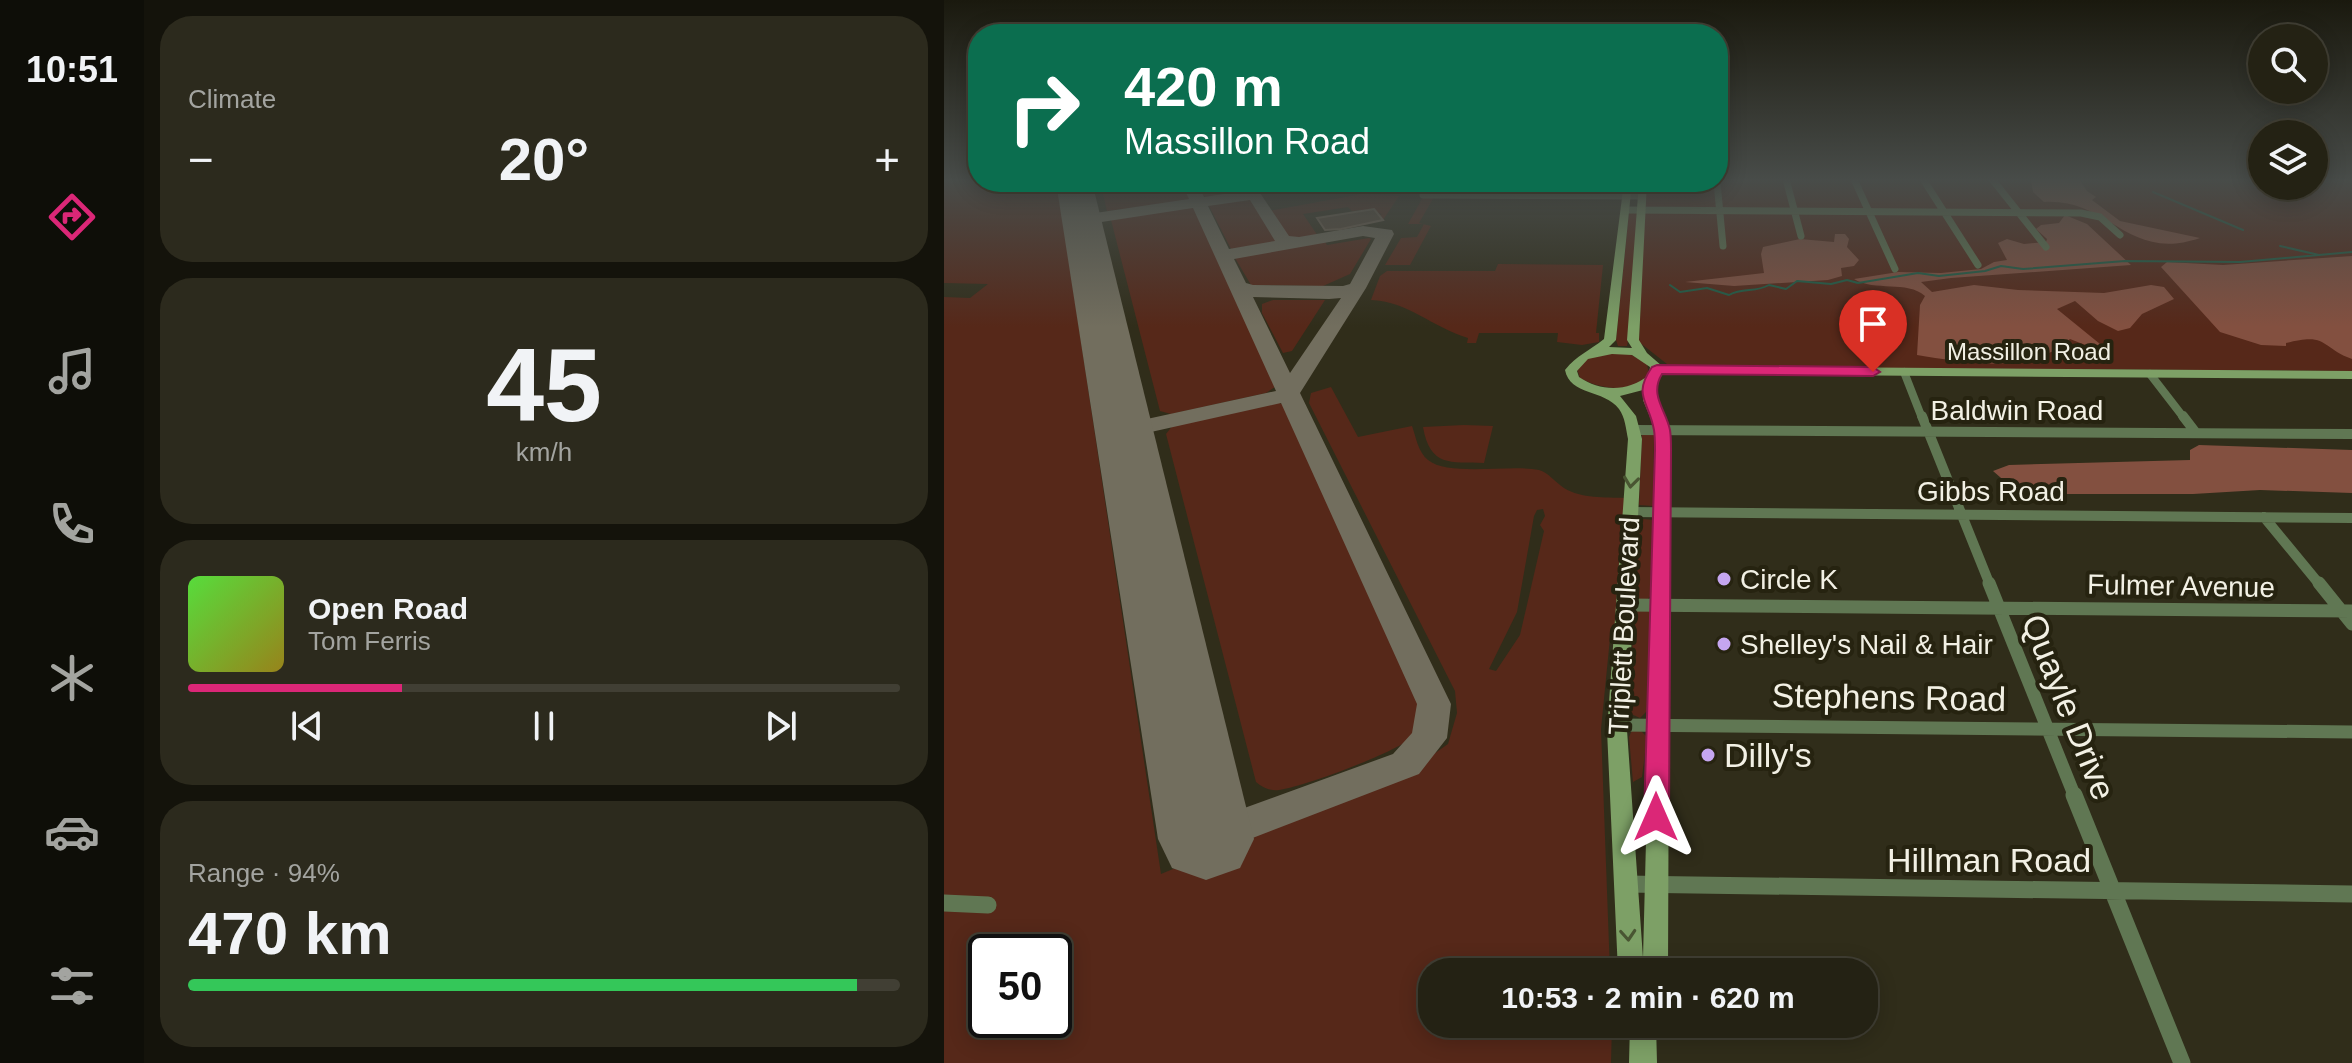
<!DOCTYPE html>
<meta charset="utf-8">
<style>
body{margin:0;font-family:Helvetica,sans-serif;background:#2c2a1d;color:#f1f3f6;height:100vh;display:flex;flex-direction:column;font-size:30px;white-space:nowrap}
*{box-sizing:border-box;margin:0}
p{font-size:26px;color:#a3a4a0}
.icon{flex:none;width:44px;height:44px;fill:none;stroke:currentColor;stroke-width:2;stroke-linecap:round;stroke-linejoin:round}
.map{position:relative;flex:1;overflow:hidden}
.side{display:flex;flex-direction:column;gap:16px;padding:16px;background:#14130b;width:800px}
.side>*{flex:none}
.banner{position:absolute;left:24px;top:24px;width:760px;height:168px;border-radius:32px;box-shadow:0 4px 20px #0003,0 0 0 2px #413f34;background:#0b6e4f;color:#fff;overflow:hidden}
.controls{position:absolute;left:1304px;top:24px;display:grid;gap:16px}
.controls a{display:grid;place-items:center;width:80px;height:80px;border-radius:50%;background:#242214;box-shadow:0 4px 20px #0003,0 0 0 2px #413f34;font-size:40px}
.speed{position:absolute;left:24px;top:934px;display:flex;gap:16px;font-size:40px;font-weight:700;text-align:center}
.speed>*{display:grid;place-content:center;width:104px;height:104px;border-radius:50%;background:#242214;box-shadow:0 4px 20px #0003,0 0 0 2px #413f34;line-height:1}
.speed .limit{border:4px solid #111;border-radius:12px;background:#fff;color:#111}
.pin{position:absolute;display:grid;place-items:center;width:68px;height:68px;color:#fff;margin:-82px -34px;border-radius:50% 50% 50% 0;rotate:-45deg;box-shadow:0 0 8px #0007}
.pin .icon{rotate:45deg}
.me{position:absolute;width:88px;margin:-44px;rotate:0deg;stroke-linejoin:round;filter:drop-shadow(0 0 6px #0008)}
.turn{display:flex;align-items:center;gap:28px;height:168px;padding:0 24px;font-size:36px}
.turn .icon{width:104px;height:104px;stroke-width:2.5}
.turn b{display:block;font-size:56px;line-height:68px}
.big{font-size:60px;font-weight:700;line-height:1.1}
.side .card{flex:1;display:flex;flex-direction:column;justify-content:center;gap:12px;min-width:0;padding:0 28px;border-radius:32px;background:#2c2a1d}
.side .dial{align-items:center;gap:0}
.dial b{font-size:104px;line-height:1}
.song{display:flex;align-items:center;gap:24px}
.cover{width:96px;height:96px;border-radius:12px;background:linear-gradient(135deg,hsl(110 70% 55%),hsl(50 70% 35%))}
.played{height:8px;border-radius:4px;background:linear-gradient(90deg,#db2777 30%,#413f34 30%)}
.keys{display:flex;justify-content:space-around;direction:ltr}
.heat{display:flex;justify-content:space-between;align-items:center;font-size:44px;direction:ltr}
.charge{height:12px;border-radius:6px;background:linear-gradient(90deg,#34c759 94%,#413f34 0)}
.trip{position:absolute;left:474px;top:958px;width:460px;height:80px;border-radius:32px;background:#242214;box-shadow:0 4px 20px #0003,0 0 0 2px #413f34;font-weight:700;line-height:80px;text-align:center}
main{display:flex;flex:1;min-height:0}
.tab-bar{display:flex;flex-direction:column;width:144px;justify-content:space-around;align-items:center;background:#0e0e08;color:#a3a4a0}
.tab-bar .icon{width:56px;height:56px}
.tab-bar .active{color:#db2777}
.tab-bar b{font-size:36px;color:#f1f3f6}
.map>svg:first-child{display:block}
.green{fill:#562819;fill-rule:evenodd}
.forest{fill:#835040}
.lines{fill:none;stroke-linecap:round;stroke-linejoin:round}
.stream{stroke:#1f5d46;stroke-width:2}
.taxiway{fill:#726e5e;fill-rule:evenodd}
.runway{fill:#726e5e;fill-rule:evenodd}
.building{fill:#574939;stroke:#726352;stroke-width:2}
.street-far4{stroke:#607753;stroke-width:7}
.street-far3{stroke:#607753;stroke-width:8}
.street-far2{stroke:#607753;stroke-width:10}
.street-far1{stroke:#607753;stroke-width:13}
.street{stroke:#607753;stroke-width:17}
.secondary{fill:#7da066;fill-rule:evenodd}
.oneway{stroke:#495532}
.route{fill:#db2777;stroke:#8e194d;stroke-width:2}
.poi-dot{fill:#c5a6f0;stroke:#262310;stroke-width:3}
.labels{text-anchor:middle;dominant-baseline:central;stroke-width:8;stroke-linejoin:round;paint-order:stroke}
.far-street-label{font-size:24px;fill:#f2f0e4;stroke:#262310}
.street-label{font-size:28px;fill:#f2f0e4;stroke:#262310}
.poi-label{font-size:28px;fill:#f2f0e4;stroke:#262310;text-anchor:start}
.near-street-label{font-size:34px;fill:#f2f0e4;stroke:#262310}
.near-poi-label{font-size:34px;fill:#f2f0e4;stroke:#262310;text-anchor:start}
</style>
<main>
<nav class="tab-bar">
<b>10:51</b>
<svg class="icon active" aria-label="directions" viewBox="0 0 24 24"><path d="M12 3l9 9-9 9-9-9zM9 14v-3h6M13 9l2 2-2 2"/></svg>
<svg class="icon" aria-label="music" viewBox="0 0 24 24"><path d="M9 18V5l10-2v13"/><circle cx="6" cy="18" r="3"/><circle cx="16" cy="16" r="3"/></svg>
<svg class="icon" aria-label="phone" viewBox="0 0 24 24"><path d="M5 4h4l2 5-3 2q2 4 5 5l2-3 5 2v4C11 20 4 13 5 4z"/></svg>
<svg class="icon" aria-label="climate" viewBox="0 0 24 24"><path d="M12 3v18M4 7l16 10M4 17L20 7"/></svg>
<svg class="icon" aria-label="car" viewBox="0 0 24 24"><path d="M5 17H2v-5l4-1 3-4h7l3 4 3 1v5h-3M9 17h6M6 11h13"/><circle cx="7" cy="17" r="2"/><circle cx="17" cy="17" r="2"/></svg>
<svg class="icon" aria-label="filters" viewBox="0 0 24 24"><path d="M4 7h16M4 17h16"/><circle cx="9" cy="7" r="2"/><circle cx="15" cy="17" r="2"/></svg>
</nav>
<section class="side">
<div class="card"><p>Climate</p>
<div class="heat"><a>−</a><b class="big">20°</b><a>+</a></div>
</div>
<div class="card dial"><b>45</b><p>km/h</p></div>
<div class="card">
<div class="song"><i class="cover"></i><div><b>Open Road</b><p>Tom Ferris</p></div></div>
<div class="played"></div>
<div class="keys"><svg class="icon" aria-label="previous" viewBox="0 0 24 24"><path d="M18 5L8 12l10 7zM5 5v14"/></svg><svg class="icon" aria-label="pause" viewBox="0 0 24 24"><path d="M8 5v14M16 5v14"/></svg><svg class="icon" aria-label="next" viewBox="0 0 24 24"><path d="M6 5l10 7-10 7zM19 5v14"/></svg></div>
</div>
<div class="card"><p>Range · 94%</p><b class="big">470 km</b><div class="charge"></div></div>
</section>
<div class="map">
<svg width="1408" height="1063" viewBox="0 0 1408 1063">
<rect width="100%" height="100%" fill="#302d1a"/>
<path class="green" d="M0,179L113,182L217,874L467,770L504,744L513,713L511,691L365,403L367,393L387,387L414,437L468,426C472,437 474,452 484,460C505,477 567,464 595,470C604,472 612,483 620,488C638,499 661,497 681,498L675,628H667L657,729L666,972H488V1024H668L667,1063H0V297L26,298L44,284L0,283ZM599,509L601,516L596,525L600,531L576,635L552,671L545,669L573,612L590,516L593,510ZM42,952H110V1020H42Z
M774,179H1318V186H1370V179H1408V371L736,367L723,364L695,342L702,182H774Z
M156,182H240L246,198L239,202L163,211Z
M253,182H298L303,191L264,197L260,196Z
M418,194L455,196L439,220L435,215L438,214L418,210L408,211L404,207L359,214L374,236L343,239L325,211Z
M300,197H309L333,239L331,244L287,249L265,206L271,201Z
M479,197H490L475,223L487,226L466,265H441L457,238L473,237L480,224H464Z
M238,206L253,208L334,385L322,393L227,414L216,411L167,220Z
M685,212H694L685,336L683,346H674L672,340Z
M425,238L427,239L406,274L379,286L307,285L291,258L295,254L372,241L381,242L383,245Z
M554,264L659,265L652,333H655V342L638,345L613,342L614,333H535L532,343H523L524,338C488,327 463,301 427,300L436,276L443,271H551Z
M329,300H381L348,351L339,353L318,313V304Z
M664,353L686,354L703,364L705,374C689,395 656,389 636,378L633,369L645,357Z
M332,401L343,407L479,698C483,710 483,723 474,733C460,750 359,787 335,790C326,791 319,788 312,782L222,434L229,425L238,421Z
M520,425L549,426L540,463C506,462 486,467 479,427Z
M710,433L709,502V506L695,505L698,434Z
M699,519L710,520L711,525L707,595L703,600L693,601L694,527Z
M702,608L706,612L704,710L696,718L685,713L690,616L691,610Z
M695,729L703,737L698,777L689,782L685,737L688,730Z"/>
<path class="forest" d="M1135,179L1143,191L1152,197L1148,200L1176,221L1256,238C1183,263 1166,198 1100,202L1089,192L1087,180Z
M1121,215L1143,224L1187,265L1007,278L977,282L988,292L1030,285L1074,290L1160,293L1207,285L1220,287L1230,299L1198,314L1186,328L1174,331L1154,321L1131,301L1113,309L1156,344L1154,350L1126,339C1087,375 1022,363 973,355L976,305L981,296C963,280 931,292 910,279L954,272L997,273L1037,269L1050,262L1063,260L1054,243L1063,239L1080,244L1102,242L1103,239L1092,229L1097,225L1115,223Z
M891,234H901L905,239L903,247L915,260L910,266L897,268L898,276L884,280L790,286L741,282L820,273L817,254L819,247L856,239L890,242Z
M1408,256V359C1376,347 1384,332 1342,343V346L1317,345L1276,332L1217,267L1223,262L1279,265Z
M1255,445L1408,450V493L1316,490L1249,494H1096L1064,484L1049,471L1065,465L1246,460V450Z"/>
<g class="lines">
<path class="stream" d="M1209,192L1299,230
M1336,246L1375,255
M726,285L736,292L763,288L785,295C799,287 811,293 825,285L842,289L853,281L887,284L903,280L914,283L974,273L995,276L1041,271L1057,266L1079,269L1181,261L1296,262L1408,252"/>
<path class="taxiway" d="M237,182H253L260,197L306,190L316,193L345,236L355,237L419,226L448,230L450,234L422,288L356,393L507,704L503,738L475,774L262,856L248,851L242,839L248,827L449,754L468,733L473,704L337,403L180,438L171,436L168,431L171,426L180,424L332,391L249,208L138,225L130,220L138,215L245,199ZM306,200L331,241L285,249L264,206ZM419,236L431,238L406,284L399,286L309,285L302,283L290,259ZM309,297L385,299L397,298L346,373Z"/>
<path class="runway" d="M112,182H148L310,839L296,868L262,880L228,868L214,839Z"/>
</g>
<path class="building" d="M430,209L439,220L397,229L381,230L373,218Z"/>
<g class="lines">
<path class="street-far4" d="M842,179L857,236
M910,179L951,269
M979,179L1034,265
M1048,179L1102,247
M773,182L779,246
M479,195L698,196
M681,210L1137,213L1156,217L1176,235"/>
<path class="street-far3" d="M960,372L978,418
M1206,374L1240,418"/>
<path class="street-far2" d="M978,416L1046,585
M1239,416L1252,433
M690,430L1408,434
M685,512L1408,518
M1320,517L1376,585"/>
<path class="street-far1" d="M1045,583L1131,797
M1375,583L1408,624
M681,605L1408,611
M674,725L1408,732"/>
<path class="street" d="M1130,795L1238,1063
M681,884L1408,894
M0,903L44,905"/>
<path class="secondary" d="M680,182H688L672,340L665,347L688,348L683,340L695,182H703L695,340L703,353L718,366L1408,371V379L718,374C704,399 720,406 725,430C726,436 726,444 726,450L724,972H674L663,730L684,439C682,429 681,417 675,409C660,389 626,396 621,370C633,355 645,351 660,339ZM668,354L688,355L706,367L705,375C684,392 657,392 635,377L633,371L644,359ZM699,390V400L711,429L712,450L699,958L683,730L698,439L692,416L676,396Z
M686,1024H712L713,1063H685Z"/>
</g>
<defs><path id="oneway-chevron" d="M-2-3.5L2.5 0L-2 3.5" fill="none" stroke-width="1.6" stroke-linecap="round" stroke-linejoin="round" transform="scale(2)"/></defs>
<g class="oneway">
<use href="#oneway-chevron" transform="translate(687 482) rotate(97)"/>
<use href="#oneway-chevron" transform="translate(684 935) rotate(86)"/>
</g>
<linearGradient id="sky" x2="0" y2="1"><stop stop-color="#1a190e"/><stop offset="0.55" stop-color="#484c49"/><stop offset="1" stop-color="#484c49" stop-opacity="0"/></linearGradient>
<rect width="1408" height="327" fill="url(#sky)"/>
<path class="route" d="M713,365L929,367L936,372L929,376L718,374C705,395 722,410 726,430C727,436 727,444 727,450L725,817L721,825L712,828L704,825L700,817L711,450C711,444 711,436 710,430C705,401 688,396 708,367Z"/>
<g class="poi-dot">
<circle cx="780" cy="579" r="8"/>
<circle cx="780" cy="644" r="8"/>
<circle cx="764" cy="755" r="8"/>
</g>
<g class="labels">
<g class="far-street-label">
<text x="1085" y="351">Massillon Road</text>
</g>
<g class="street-label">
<text x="1073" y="410">Baldwin Road</text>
<text x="1047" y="491">Gibbs Road</text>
<text transform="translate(1237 586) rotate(1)">Fulmer Avenue</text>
<text transform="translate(680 626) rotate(-87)">Triplett Boulevard</text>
</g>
<g class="poi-label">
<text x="796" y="579">Circle K</text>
<text x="796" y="644">Shelley's Nail &amp; Hair</text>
</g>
<g class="near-street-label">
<text transform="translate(945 697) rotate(1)">Stephens Road</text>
<text transform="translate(1125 707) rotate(68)">Quayle Drive</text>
<text x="1045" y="860">Hillman Road</text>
</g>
<g class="near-poi-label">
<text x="780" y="755">Dilly's</text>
</g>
</g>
</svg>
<div class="controls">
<a><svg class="icon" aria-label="search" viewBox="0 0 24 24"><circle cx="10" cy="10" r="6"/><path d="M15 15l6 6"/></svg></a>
<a><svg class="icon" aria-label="layers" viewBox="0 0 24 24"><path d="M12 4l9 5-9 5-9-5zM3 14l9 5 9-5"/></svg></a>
</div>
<div class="speed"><div class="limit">50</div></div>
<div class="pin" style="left:929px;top:372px;background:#d93025"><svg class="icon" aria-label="arrive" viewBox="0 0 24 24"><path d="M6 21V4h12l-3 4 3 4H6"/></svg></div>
<svg class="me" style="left:712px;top:817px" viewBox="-20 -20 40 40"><path d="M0-17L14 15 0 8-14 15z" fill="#db2777" stroke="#fff" stroke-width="4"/></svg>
<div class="trip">10:53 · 2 min · 620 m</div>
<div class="banner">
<div class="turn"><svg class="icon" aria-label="right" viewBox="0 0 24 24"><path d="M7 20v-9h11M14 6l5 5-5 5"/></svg><div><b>420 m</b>Massillon Road</div></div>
</div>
</div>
</main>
